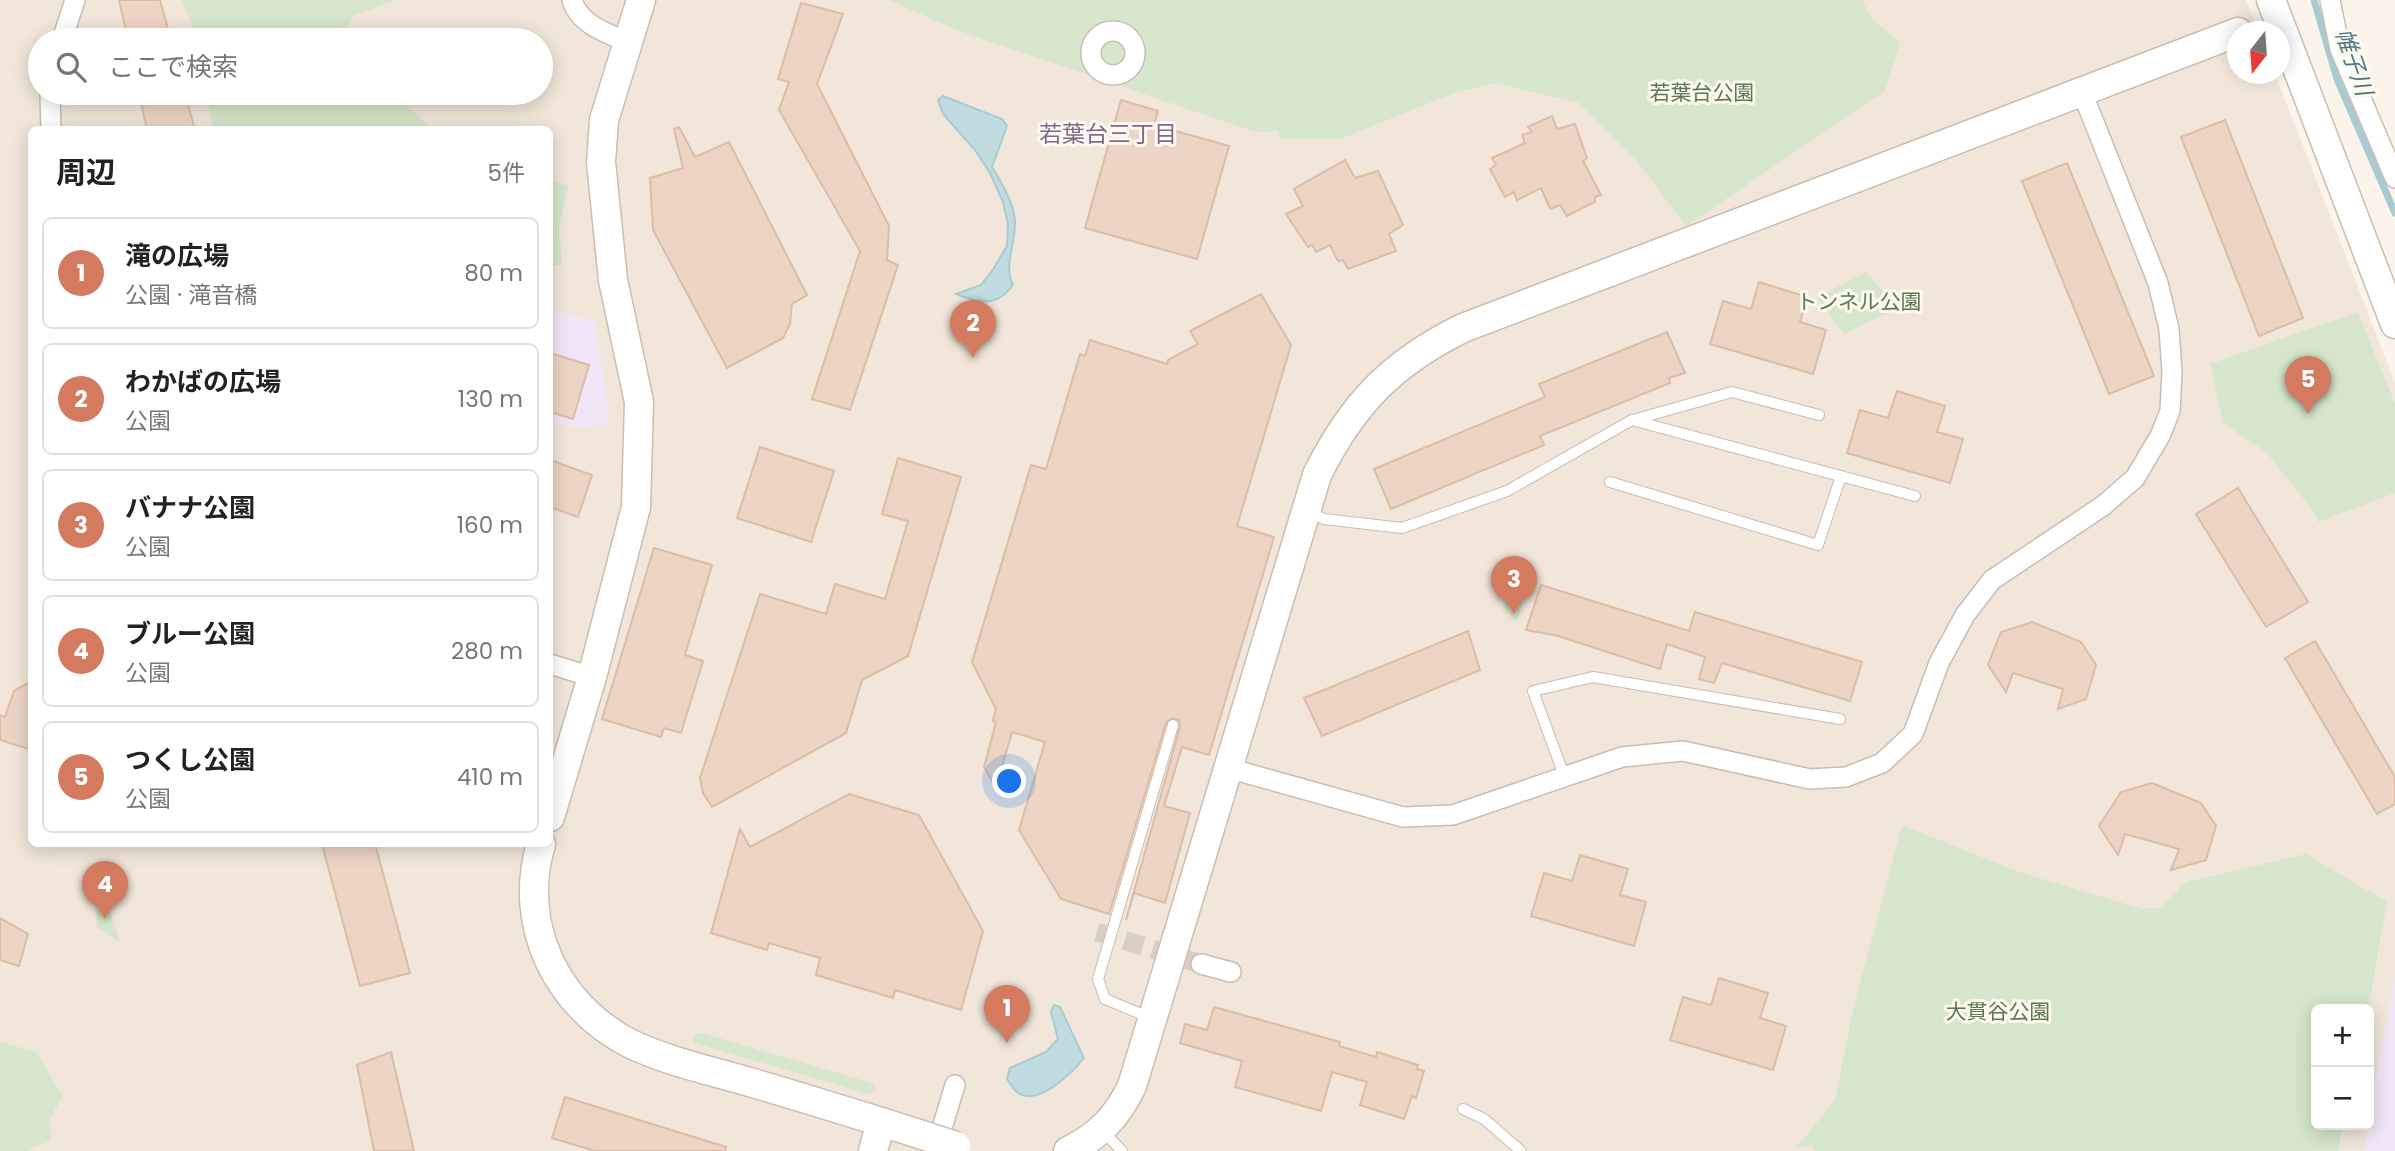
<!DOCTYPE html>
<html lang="ja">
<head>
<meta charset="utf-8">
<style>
	:root { --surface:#fff; --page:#f2f2f2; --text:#222; --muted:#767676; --line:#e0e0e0; --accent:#d47a5f }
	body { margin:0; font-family:Poppins,"Noto Sans JP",sans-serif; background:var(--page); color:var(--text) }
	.controls { position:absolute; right:21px; bottom:21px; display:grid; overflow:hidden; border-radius:10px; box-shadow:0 4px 18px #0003 }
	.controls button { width:63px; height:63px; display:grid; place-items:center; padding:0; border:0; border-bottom:2px solid var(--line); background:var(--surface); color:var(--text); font:35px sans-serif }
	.compass { position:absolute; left:2227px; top:21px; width:63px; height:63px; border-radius:50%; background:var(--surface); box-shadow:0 4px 18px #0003; rotate:197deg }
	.you { position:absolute; left:1010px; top:782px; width:24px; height:24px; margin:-18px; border:5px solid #fff; border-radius:50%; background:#1a73e8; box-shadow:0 0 0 10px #1a73e833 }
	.badge { display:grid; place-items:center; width:46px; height:46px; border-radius:50%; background:var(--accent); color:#fff; font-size:23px; font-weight:700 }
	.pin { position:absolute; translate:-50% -58px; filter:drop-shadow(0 2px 4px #0008) }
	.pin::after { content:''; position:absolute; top:37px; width:24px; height:21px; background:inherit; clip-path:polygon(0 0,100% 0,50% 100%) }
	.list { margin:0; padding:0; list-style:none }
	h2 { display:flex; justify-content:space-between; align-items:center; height:91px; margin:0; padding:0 28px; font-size:30px }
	h2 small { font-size:23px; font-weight:400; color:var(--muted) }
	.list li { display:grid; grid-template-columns:46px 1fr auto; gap:21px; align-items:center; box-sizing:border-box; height:112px; margin:0 14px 14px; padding:0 14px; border:2px solid var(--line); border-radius:10px }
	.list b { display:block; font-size:26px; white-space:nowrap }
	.list p { margin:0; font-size:23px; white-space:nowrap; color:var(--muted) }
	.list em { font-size:23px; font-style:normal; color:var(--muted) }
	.icon { flex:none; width:38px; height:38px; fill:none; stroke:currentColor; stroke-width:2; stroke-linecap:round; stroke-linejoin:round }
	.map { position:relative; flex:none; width:2395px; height:1151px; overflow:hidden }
	.search { position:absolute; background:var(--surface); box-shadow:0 4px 18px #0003; left:28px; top:28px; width:525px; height:77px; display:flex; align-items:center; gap:18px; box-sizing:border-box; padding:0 24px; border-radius:38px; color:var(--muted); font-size:26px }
	.panel { position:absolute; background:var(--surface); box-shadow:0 4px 18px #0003; left:28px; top:126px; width:525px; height:721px; border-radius:10px }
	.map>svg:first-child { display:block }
	.residential { fill:#f1e6d9; fill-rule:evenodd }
	.education { fill:#f1e6f7 }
	.green { fill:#d5e6ca }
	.water { fill:#c0dce1; stroke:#a8cbd2; stroke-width:2 }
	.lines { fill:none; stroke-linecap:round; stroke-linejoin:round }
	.stream { stroke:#a8cbd2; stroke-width:7 }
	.building { fill:#ecd5c5; stroke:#dcbca7; stroke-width:2 }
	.street-tunnel { stroke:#d8cec4; stroke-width:19; stroke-dasharray:19 10; stroke-linecap:butt }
	.lane-casing { stroke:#cbbcb1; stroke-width:12 }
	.street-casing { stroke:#cbbcb1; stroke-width:22 }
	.secondary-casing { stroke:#cdbdaf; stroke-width:31 }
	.lane { stroke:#fff; stroke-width:10 }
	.street { stroke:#fff; stroke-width:19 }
	.secondary { stroke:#fff; stroke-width:28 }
	.secondary-bridge-casing { stroke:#cdbdaf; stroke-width:31; stroke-linecap:butt }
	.secondary-bridge { stroke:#fff; stroke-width:28 }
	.labels { text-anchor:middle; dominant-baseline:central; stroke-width:6; stroke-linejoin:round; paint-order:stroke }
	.park-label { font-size:21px; fill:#5a7b4d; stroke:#fdf8f0 }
	.water-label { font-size:23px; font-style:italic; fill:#4c7982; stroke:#fdf8f0 }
	.neighbourhood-label { font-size:23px; fill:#81688d; stroke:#fdf8f0 }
</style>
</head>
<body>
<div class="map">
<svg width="2395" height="1151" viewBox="0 0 2395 1151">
	<rect width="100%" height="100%" fill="#faf4ea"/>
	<path class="residential" d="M0 0H2246L2258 31 2238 32V74H2275L2395 383V1151H0ZM40 40H541V93H40ZM32 130H550V844H32ZM2316 1009H2369V1125H2316Z"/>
	<g class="education">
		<path d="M550 308 595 322 610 425 573 427 550 423Z"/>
		<path d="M2395 977V1151H2367L2365 1135Z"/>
	</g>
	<g class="green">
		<path d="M182 0H396L354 15 341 40H198Z"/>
		<path d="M889 0H1862L1871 18 1900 43 1885 91 1686 226 1637 161 1579 103 1495 83 1457 92 1340 139H1279V131L1255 132 954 29Z"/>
		<path d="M207 93H394L432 129H213Z"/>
		<path d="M550 180 568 186 559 228 562 265 550 266Z"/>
		<path d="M1866 272 1898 308 1844 334 1817 298Z"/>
		<path d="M2358 312 2395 404V493L2318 522 2315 513 2266 452 2223 423 2210 364Z"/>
		<path d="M1526 589 1517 623 1502 604Z"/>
		<path d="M1902 825 2019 872 2143 909 2162 907 2186 882 2306 854 2387 902 2368 1009H2316V1125H2343L2338 1151H1815L1812 1145 1795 1149 1835 1100 1853 1010Z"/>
		<path d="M108 906 120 942 97 928 96 910Z"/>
		<path d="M702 1033 872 1083 876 1091 869 1094 698 1044 694 1042V1035Z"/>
		<path d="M0 1042 36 1052 63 1096 50 1118 51 1141 33 1147 30 1151H0Z"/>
	</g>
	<g class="water">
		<path d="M943 96 1002 119 1007 126 992 167C1002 184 1013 201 1015 221 1016 242 1003 267 1013 285 996 308 979 303 956 294L981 285 994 268 1007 246 1008 224 1003 202 990 173 975 150 943 114 938 100Z"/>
		<path d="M1054 1005 1060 1007 1084 1058C1072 1073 1037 1108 1017 1092 1013 1089 1010 1083 1007 1079L1010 1068 1046 1052 1058 1039 1051 1012Z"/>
	</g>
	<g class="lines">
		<path class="stream" d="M2314 0 2337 79 2395 213"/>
	</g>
	<g class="building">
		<path d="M119 0H160L171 40H128Z"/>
		<path d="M801 3 843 14 817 84 889 226 887 260 898 265 850 410 812 399 860 251 779 110 789 82 778 79Z"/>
		<path d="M139 93H185L195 130H147Z"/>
		<path d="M1121 100 1158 111 1154 125 1229 146 1197 259 1085 228Z"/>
		<path d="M1552 116 1557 129 1575 124 1587 158 1583 161 1601 195 1595 197V202L1567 216 1560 205 1550 209 1541 188 1517 200 1514 192 1505 197 1490 169 1496 165 1492 158 1525 143 1522 135 1532 132 1528 127Z"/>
		<path d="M2225 120 2303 318 2259 336 2181 137Z"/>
		<path d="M679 127 695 157 729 142 807 295 792 304 790 324 783 338 727 368 653 230 650 178 683 168 674 129Z"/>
		<path d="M1345 160 1355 178 1378 171 1403 225 1389 234 1396 251 1348 269 1343 260 1338 261 1330 245 1316 252 1312 245 1308 247 1286 214 1303 206 1294 189Z"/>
		<path d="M2067 163 2154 376 2109 394 2022 181Z"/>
		<path d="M1759 282 1807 297 1800 322 1826 330 1813 374 1710 344 1723 301 1751 309Z"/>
		<path d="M1261 294 1291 345 1237 526 1274 537 1209 755 1182 747 1164 806 1190 813 1165 903 1134 893 1126 920 1180 727 1179 720 1172 718 1166 723 1109 914 1061 899 1019 830 1045 742 1012 732 996 787 984 767 996 722 993 721 996 709 972 662 1031 465 1046 469 1080 354 1085 356 1090 340 1167 364 1168 360 1198 344 1190 331Z"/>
		<path d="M1667 332 1685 373 1669 378 1670 383 1540 436 1544 445 1391 509 1374 469 1545 397 1539 384Z"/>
		<path d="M550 353 589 365 573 419 550 412Z"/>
		<path d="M1897 391 1945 406 1937 432 1963 439 1950 483 1847 453 1860 410 1888 418Z"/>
		<path d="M760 447 834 471 811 542 737 518Z"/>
		<path d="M898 458 961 477 908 656 862 680 846 733 712 807 703 793 700 778 760 594 826 614 835 584 885 599 908 521 882 514Z"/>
		<path d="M550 460 592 475 578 517 550 507Z"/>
		<path d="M2238 488 2308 602 2266 627 2196 514Z"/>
		<path d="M654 548 712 565 685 655 703 661 681 733 664 728 661 737 602 719Z"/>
		<path d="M1541 585 1689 631 1695 612 1862 662 1850 701 1722 663 1714 683 1699 679 1705 657 1667 644 1660 669 1558 636 1526 630Z"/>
		<path d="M2032 622 2081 642 2096 665 2086 699 2058 709 2063 689 2013 673 2006 692 1988 665 2001 632Z"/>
		<path d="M1468 631 1480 670 1322 736 1304 698Z"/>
		<path d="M2315 641 2395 777V804L2377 814 2285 658Z"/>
		<path d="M32 681V750L0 740V715L5 717 14 691Z"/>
		<path d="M2152 783 2201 803 2216 826 2206 860 2171 870 2179 849 2125 834 2118 855 2099 826 2121 792Z"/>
		<path d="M849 794 919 815 983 931 961 1010 895 990 893 998 816 975 820 958 769 943 767 950 711 933 740 829 750 847Z"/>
		<path d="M322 844H375L410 973 360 986Z"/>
		<path d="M1580 855 1628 869 1620 895 1646 902 1634 946 1531 916 1544 873 1572 881Z"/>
		<path d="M0 918 28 934 19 966 0 960Z"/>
		<path d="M1719 978 1768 993 1760 1018 1786 1026 1773 1070 1670 1040 1683 997 1711 1005Z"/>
		<path d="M1214 1007 1340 1042 1339 1046 1376 1057 1377 1052 1418 1065 1417 1069 1424 1071 1416 1098 1412 1096 1404 1119 1360 1105 1367 1082 1332 1072 1321 1111 1235 1087 1242 1061 1180 1043 1185 1024 1207 1030Z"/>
		<path d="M391 1052 414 1151H374L357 1065Z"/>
		<path d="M565 1097 726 1147 725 1151H595L552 1138Z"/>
	</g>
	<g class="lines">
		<path class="street-tunnel" d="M1097 932 1201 964"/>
		<defs>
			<g id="lane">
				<path d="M1633 420 1732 392 1819 415"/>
				<path d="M1610 482 1818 545 1841 476"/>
				<path d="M1309 512 1324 519 1402 528 1507 491 1632 420 1915 496"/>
				<path d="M1565 778 1533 691 1593 677 1840 719"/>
				<path d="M1151 1018 1105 999 1098 979 1173 725"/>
				<path d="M1463 1109 1484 1119 1521 1151"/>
				<path d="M1103 1131 1122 1151"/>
			</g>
			<g id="street">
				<path d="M572 0C579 24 606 33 628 42"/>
				<path d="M2330 0 2340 49 2395 178"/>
				<circle cx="1113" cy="53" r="22"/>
				<path d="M62 40 75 0"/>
				<path d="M50 93 51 130"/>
				<path d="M550 664 592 677"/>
				<path d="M1228 768 1403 817 1453 815 1622 757 1683 751 1810 779 1846 777 1882 763 1913 734 1939 663 1965 615 1992 580 2104 505 2135 478 2160 436 2170 411 2172 371 2169 329 2158 283 2082 92"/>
				<path d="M1201 964 1231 972"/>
				<path d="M935 1151 955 1085"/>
			</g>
			<g id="secondary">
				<path d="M2271 0 2395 324"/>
				<path d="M550 817 592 677 636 507 639 402 613 280 601 162 604 120 641 0"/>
				<path d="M541 844C517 924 556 1006 631 1044 669 1062 713 1071 753 1083 807 1099 862 1116 916 1133"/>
				<path d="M873 1151 881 1122"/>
				<path d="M1068 1151C1099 1136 1117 1117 1132 1086L1317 475C1352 404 1392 363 1463 328L2238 32"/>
			</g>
		</defs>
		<use href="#lane" class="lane-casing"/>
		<use href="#street" class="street-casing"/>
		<use href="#secondary" class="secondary-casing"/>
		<use href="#lane" class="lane"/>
		<use href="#street" class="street"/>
		<use href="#secondary" class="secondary"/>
		<defs>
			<path id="secondary-bridge" d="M916 1133 956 1146"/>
		</defs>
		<use href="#secondary-bridge" class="secondary-bridge-casing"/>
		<use href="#secondary-bridge" class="secondary-bridge"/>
	</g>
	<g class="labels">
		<g class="park-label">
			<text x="1702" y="92">若葉台公園</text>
			<text x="1859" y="301">トンネル公園</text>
			<text x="1998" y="1011">大貫谷公園</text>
		</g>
		<g class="water-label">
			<text transform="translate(2354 62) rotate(71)">帷子川</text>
		</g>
		<g class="neighbourhood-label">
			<text x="1108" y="134">若葉台三丁目</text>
		</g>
	</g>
</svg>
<div class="controls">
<button>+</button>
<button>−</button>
</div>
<svg class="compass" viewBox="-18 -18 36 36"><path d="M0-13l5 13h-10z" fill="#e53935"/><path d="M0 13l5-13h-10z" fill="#767676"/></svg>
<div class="you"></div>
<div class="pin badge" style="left:1007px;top:1043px">1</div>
<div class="pin badge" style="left:973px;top:358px">2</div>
<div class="pin badge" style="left:1514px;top:614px">3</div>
<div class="pin badge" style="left:105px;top:919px">4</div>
<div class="pin badge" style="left:2308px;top:414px">5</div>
<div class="search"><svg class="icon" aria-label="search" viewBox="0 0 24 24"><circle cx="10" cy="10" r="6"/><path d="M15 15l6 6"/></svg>ここで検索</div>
<section class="panel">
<h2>周辺<small>5件</small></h2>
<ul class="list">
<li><span class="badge">1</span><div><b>滝の広場</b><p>公園 · 滝音橋</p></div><em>80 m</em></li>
<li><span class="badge">2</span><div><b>わかばの広場</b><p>公園</p></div><em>130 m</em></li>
<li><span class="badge">3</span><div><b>バナナ公園</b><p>公園</p></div><em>160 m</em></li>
<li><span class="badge">4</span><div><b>ブルー公園</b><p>公園</p></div><em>280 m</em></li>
<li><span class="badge">5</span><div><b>つくし公園</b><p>公園</p></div><em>410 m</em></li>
</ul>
</section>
</div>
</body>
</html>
